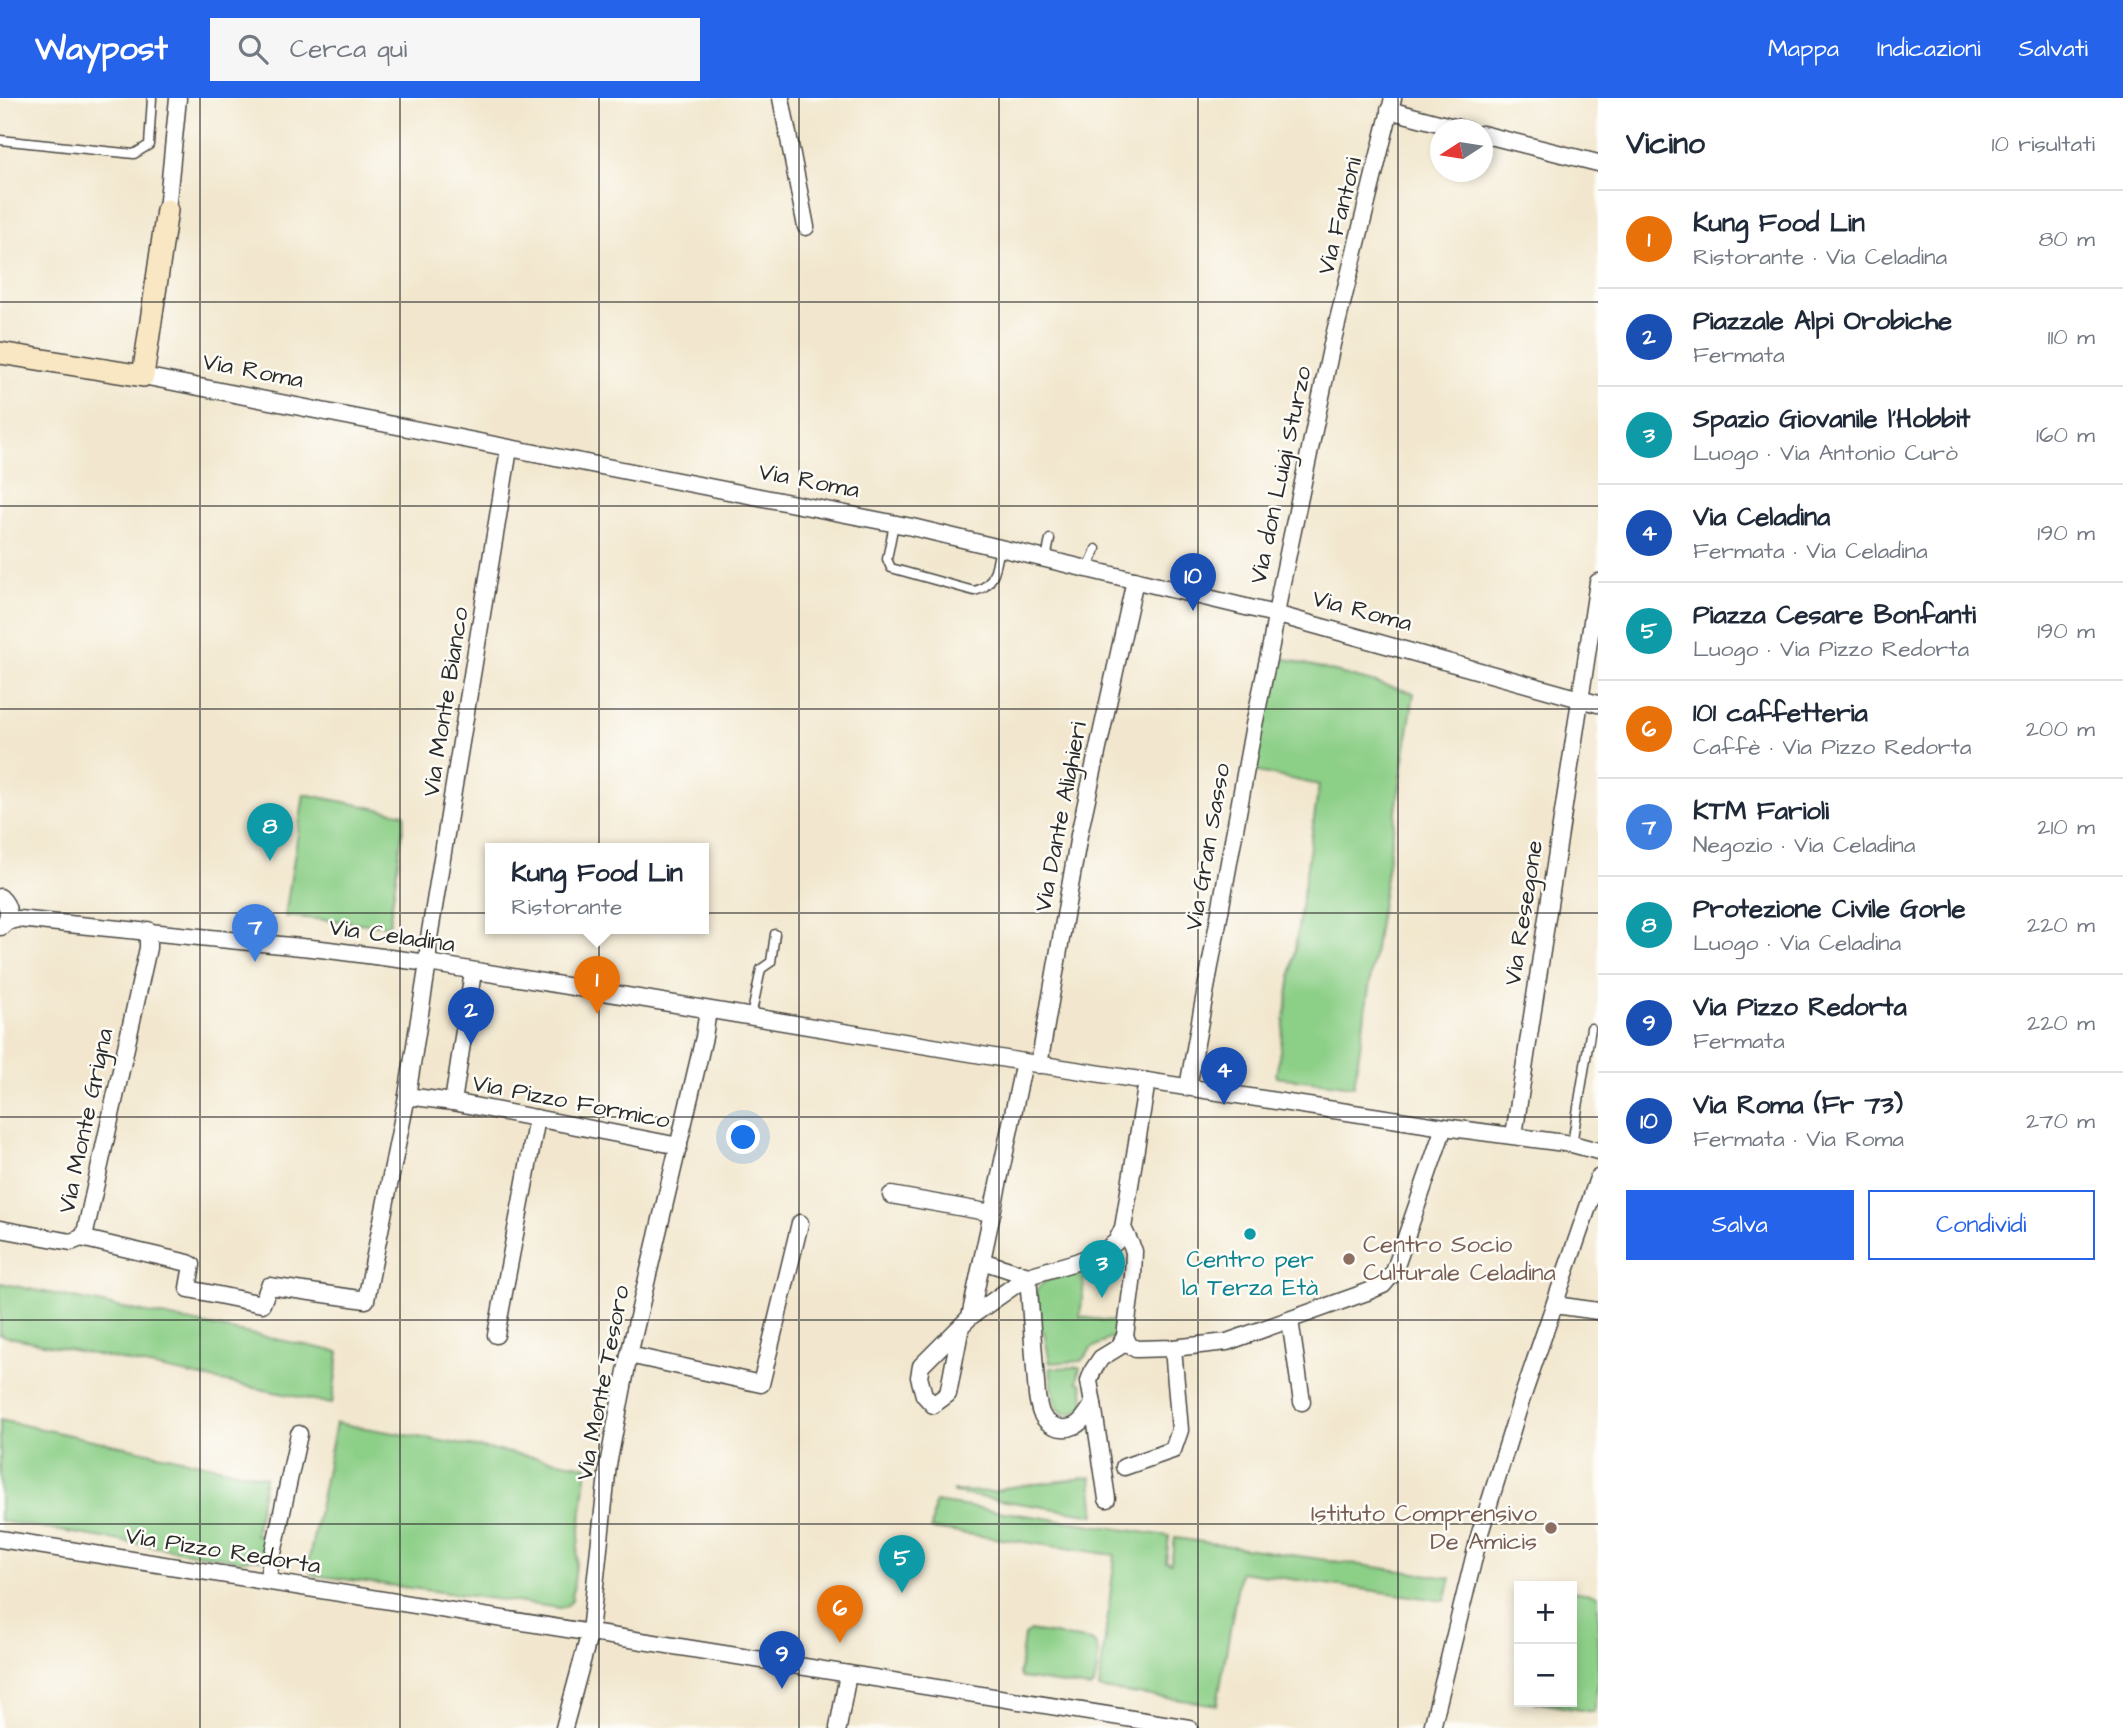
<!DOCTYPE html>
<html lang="it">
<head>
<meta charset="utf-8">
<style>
	:root { --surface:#fff; --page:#f6f6f7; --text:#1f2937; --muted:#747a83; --line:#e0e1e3; --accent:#2563eb }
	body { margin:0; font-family:"Architects Daughter",sans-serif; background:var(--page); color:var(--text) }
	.controls { position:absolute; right:21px; bottom:21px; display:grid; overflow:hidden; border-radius:0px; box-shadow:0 4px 10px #0003 }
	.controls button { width:63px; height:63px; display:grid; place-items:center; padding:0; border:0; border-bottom:2px solid var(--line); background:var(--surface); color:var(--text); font:35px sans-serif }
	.compass { position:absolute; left:1430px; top:21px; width:63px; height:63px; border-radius:50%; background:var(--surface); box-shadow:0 4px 10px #0003; rotate:258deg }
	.you { position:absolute; left:744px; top:1040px; width:24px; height:24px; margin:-18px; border:5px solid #fff; border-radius:50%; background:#1a73e8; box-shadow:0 0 0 10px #1a73e833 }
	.badge { display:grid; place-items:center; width:46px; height:46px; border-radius:50%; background:var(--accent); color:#fff; font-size:23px; font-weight:700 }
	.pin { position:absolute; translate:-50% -58px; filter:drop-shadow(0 2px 4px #0008) }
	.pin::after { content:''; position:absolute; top:37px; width:24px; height:21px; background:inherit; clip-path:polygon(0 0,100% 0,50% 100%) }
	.popup { position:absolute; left:485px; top:745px; width:224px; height:91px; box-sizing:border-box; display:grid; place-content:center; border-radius:0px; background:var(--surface); filter:drop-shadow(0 2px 5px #0005); font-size:23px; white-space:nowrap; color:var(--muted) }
	.popup b { font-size:26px; color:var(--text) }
	.popup::after { content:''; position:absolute; left:50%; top:100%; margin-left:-14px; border:14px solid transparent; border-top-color:var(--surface) }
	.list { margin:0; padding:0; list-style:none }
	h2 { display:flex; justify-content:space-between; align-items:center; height:91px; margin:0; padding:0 28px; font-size:30px }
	h2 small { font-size:23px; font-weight:400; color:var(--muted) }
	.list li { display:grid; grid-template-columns:46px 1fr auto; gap:21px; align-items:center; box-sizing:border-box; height:98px; padding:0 28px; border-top:2px solid var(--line) }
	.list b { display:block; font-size:26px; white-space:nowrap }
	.list p { margin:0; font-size:23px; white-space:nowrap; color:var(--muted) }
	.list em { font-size:23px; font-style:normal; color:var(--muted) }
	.actions { display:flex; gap:14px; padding:21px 28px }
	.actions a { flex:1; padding:16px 0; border:2px solid var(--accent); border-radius:0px; text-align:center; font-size:24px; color:var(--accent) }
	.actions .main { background:var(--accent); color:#fff }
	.icon { flex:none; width:38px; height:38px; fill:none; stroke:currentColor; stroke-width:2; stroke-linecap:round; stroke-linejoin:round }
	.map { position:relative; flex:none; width:1598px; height:1630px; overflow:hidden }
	header { display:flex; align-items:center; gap:42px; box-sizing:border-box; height:98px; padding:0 35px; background:var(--accent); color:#fff }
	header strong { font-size:33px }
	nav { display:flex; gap:38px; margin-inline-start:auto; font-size:24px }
	.search { width:490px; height:63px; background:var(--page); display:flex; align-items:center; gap:18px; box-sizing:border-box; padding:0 24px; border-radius:0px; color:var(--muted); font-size:26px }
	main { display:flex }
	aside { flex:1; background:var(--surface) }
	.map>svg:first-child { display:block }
	.green { fill:#8ccf87; stroke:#5c7d59; stroke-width:2 }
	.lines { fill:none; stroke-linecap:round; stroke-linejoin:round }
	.lane-casing { stroke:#494743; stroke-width:11 }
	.street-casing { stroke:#494743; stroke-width:19 }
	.secondary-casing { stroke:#494743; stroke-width:24 }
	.lane { stroke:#fff; stroke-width:8 }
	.street { stroke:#fff; stroke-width:16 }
	.secondary { stroke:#f9e7c3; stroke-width:21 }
	.grid { fill:none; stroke:#2b2b2b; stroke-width:2; stroke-opacity:0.55 }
	.culture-dot { fill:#0f9aa8; stroke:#fdfcf7; stroke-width:2.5 }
	.education-dot { fill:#8d6e63; stroke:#fdfcf7; stroke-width:2.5 }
	.labels { text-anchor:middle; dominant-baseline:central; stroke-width:5; stroke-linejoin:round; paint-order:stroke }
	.street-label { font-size:24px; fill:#2b2b2b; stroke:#fdfcf7 }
	.education-label { font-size:24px; fill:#785e54; stroke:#fdfcf7; text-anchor:start }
	.culture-label { font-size:24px; fill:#0d838f; stroke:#fdfcf7 }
</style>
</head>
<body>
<header>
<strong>Waypost</strong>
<div class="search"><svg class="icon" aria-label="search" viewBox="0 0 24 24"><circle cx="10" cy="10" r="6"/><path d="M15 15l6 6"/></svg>Cerca qui</div>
<nav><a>Mappa</a><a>Indicazioni</a><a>Salvati</a></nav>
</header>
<main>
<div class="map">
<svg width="1598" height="1630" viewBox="0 0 1598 1630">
	<rect width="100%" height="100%" fill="#fdfcf7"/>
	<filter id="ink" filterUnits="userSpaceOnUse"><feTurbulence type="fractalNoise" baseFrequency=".0143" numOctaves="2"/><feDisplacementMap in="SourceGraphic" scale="14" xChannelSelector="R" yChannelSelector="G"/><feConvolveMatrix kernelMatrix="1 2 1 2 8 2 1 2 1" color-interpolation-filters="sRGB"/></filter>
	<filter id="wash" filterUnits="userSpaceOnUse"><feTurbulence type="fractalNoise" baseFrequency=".00686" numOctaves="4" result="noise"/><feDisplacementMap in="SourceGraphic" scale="28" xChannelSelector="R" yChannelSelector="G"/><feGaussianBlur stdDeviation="1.57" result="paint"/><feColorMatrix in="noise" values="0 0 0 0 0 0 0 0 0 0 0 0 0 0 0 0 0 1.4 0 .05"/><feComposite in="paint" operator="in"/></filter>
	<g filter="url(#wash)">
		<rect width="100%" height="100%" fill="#f2e7ce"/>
		<g class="green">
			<path d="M1275 558 1414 595 1354 988 1276 979 1319 687 1253 673Z"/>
			<path d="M304 696 405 716 389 828 285 818Z"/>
			<path d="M1078 1173 1085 1177 1080 1219 1118 1224 1116 1237 1091 1251 1081 1263 1050 1265 1044 1234 1040 1229 1036 1194 1040 1187 1046 1183Z"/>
			<path d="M0 1185 339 1254 332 1306 0 1237Z"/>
			<path d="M1080 1269 1077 1284 1082 1286 1085 1308C1052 1332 1053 1293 1050 1270Z"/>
			<path d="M0 1322 265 1379 255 1436 268 1439 264 1461 253 1460 242 1463 0 1423Z"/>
			<path d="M336 1325 587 1368 572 1502 567 1508 560 1510 313 1477 309 1472 308 1466Z"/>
			<path d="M1091 1379 1095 1417 953 1395V1393L995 1394 1004 1390Z"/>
			<path d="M935 1404 1169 1438 1166 1464 1171 1465 1175 1440 1451 1480 1445 1503 1240 1474 1217 1607 1099 1591 1115 1457 931 1431Z"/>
			<path d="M1572 1493 1598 1497V1585L1593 1614 1533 1604H1572Z"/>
			<path d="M1030 1533 1091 1543C1104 1550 1096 1574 1094 1588L1090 1590 1022 1580 1019 1576 1024 1537Z"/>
		</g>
	</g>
	<g filter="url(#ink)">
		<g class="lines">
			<defs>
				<g id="lane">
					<path d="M0 42 134 56 149 47 152 0"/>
					<path d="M894 426 887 461 891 470 974 493C995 489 996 468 1000 450"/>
					<path d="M1046 461 1050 441"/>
					<path d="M1088 471 1096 451"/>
					<path d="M751 919 761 871 771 864 775 836"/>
					<path d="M1572 1046 1591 930"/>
				</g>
				<g id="street">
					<path d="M781 0 806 129"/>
					<path d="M1389 12 1465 32"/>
					<path d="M1482 36 1598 65"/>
					<path d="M167 112 178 0"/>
					<path d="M143 278 912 429 1275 516 1598 606"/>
					<path d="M509 351 428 846V865L407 998 453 1004 679 1048"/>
					<path d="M0 799C10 808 11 820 1 829"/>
					<path d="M6 824 18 821 321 851 428 865 1024 964 1444 1029 1572 1046 1598 1053"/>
					<path d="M1039 967 1079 737 1135 482"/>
					<path d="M1188 989 1254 627 1271 547 1280 494 1332 246 1393 0"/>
					<path d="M453 1004 473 874"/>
					<path d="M1514 1037 1598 484"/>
					<path d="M891 1097 992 1115"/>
					<path d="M0 1131 71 1144 81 1140 85 1135 148 850V832"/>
					<path d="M81 1140 188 1165 192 1167 188 1190 189 1191 262 1206 269 1188 366 1202 407 998"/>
					<path d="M982 1163 1028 1178"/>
					<path d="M1028 1178 1037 1298C1038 1303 1039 1310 1041 1315 1046 1327 1062 1334 1074 1328 1083 1324 1088 1314 1093 1306L1089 1283 1093 1272 1101 1260 1119 1249 1125 1238 1133 1178 1134 1153 1123 1130 1147 983"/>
					<path d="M1555 1207 1598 1213"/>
					<path d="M970 1219 1024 964"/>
					<path d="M1290 1222 1302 1304"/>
					<path d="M961 1228 948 1296 933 1307 924 1297 919 1279 921 1268 970 1219 1028 1178 1076 1164 1104 1153 1116 1144 1123 1130"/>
					<path d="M496 1237 537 1020"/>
					<path d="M1125 1238 1129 1247 1136 1251 1173 1250 1227 1244 1367 1194 1383 1187 1394 1174 1444 1029"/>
					<path d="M629 1257 761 1286 800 1125"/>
					<path d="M1093 1306 1107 1401"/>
					<path d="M1124 1369 1173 1352 1180 1332 1173 1250"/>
					<path d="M0 1441 1189 1630"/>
					<path d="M267 1483 299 1336"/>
					<path d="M564 1630 590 1534 608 1367 629 1257 704 939 708 912"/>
					<path d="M838 1630 848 1576"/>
					<path d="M1432 1630 1480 1435 1521 1303 1598 1080"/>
				</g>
				<path id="secondary" d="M0 255 143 278 167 112"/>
			</defs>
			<use href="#lane" class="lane-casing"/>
			<use href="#street" class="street-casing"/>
			<use href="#secondary" class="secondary-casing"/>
			<use href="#lane" class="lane"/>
			<use href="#street" class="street"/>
			<use href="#secondary" class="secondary"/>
		</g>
	</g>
	<path class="grid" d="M200 0V1630M400 0V1630M599 0V1630M799 0V1630M999 0V1630M1198 0V1630M1398 0V1630M0 204H1598M0 408H1598M0 611H1598M0 815H1598M0 1019H1598M0 1222H1598M0 1426H1598"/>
	<circle class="culture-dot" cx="1250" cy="1136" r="7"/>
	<g class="education-dot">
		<circle cx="1349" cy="1161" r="7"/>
		<circle cx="1551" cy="1430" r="7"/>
	</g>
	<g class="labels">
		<g class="street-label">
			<text transform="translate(1340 118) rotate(-76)">Via Fantoni</text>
			<text transform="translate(253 273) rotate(11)">Via Roma</text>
			<text transform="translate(1281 377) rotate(-78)">Via don Luigi Sturzo</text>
			<text transform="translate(809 383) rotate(11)">Via Roma</text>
			<text transform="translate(1362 513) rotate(15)">Via Roma</text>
			<text transform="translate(446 604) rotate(-81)">Via Monte Bianco</text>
			<text transform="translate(1061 719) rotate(-79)">Via Dante Alighieri</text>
			<text transform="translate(1208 749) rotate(-80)">Via Gran Sasso</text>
			<text transform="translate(1524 815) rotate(-81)">Via Resegone</text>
			<text transform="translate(392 838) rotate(8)">Via Celadina</text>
			<text transform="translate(571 1004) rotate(11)">Via Pizzo Formico</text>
			<text transform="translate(86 1023) rotate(-78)">Via Monte Grigna</text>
			<text transform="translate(603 1285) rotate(-79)">Via Monte Tesoro</text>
			<text transform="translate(223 1453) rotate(9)">Via Pizzo Redorta</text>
		</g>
		<g class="education-label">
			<text x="1363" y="1147">Centro Socio<tspan x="1363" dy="28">Culturale Celadina</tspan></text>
			<text x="1537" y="1416" text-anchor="end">Istituto Comprensivo<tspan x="1537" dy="28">De Amicis</tspan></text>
		</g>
		<g class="culture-label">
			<text x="1250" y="1162">Centro per<tspan x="1250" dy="28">la Terza Età</tspan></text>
		</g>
	</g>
</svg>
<div class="controls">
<button>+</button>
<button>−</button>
</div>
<svg class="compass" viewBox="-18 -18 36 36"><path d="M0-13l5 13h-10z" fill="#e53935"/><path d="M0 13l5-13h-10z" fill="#747a83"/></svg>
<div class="you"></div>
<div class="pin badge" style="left:597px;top:916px;background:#e8710a">1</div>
<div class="popup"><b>Kung Food Lin</b>Ristorante</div>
<div class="pin badge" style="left:471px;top:947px;background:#1a4fb4">2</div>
<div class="pin badge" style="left:1102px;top:1200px;background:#0f9aa8">3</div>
<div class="pin badge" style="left:1224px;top:1007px;background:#1a4fb4">4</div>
<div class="pin badge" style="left:902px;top:1495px;background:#0f9aa8">5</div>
<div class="pin badge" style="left:840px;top:1545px;background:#e8710a">6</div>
<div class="pin badge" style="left:255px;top:864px;background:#3f7fe0">7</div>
<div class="pin badge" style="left:270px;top:763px;background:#0f9aa8">8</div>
<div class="pin badge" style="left:782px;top:1591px;background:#1a4fb4">9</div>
<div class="pin badge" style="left:1193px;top:513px;background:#1a4fb4">10</div>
</div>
<aside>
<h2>Vicino<small>10 risultati</small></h2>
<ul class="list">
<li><span class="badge" style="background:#e8710a">1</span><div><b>Kung Food Lin</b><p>Ristorante · Via Celadina</p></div><em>80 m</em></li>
<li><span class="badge" style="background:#1a4fb4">2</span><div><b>Piazzale Alpi Orobiche</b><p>Fermata</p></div><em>110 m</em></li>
<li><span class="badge" style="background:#0f9aa8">3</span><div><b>Spazio Giovanile l'Hobbit</b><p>Luogo · Via Antonio Curò</p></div><em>160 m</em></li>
<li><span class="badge" style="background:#1a4fb4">4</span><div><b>Via Celadina</b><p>Fermata · Via Celadina</p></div><em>190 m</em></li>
<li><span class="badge" style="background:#0f9aa8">5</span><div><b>Piazza Cesare Bonfanti</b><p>Luogo · Via Pizzo Redorta</p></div><em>190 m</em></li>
<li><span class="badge" style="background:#e8710a">6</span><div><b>101 caffetteria</b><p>Caffè · Via Pizzo Redorta</p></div><em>200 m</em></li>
<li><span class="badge" style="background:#3f7fe0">7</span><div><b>KTM Farioli</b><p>Negozio · Via Celadina</p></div><em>210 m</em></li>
<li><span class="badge" style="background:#0f9aa8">8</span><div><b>Protezione Civile Gorle</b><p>Luogo · Via Celadina</p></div><em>220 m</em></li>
<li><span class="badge" style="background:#1a4fb4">9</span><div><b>Via Pizzo Redorta</b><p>Fermata</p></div><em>220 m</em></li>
<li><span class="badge" style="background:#1a4fb4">10</span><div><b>Via Roma (Fr 73)</b><p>Fermata · Via Roma</p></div><em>270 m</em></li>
</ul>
<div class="actions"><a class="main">Salva</a><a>Condividi</a></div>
</aside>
</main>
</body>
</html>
